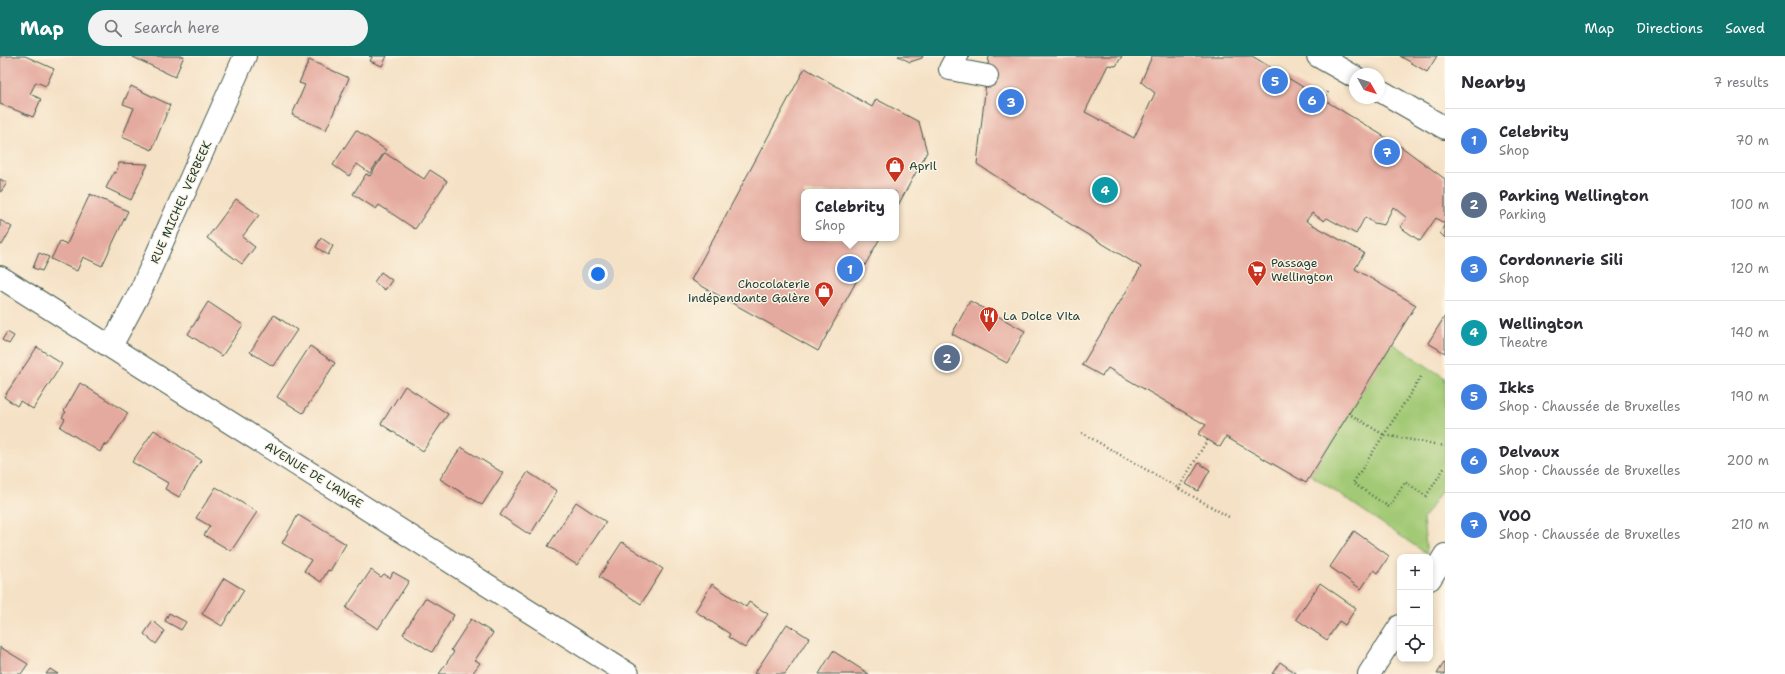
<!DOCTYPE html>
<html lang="en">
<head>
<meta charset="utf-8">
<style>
	:root { --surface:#fff; --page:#f2f2f3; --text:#2b2b33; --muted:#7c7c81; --line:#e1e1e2; --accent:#0f766e }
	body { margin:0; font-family:"Shantell Sans",sans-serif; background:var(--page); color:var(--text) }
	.controls { position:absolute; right:12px; bottom:12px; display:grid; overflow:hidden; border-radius:8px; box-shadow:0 2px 6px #0003 }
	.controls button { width:36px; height:36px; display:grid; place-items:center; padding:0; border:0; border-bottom:1px solid var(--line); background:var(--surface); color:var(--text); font:20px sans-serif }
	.compass { position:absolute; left:1349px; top:12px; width:36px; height:36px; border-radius:50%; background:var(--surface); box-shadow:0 2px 6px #0003; rotate:129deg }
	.you { position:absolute; left:598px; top:218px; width:14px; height:14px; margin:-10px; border:3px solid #fff; border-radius:50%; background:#1a73e8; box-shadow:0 0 0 6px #1a73e833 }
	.badge { display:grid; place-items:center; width:26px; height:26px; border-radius:50%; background:var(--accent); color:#fff; font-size:13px; font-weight:700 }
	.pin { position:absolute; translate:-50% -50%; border:2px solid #fff; box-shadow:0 1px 4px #0006 }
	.popup { position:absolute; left:801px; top:133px; width:98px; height:52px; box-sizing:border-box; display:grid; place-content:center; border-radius:8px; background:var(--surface); filter:drop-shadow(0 1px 3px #0005); font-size:13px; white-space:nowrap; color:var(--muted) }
	.popup b { font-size:15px; color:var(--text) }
	.popup::after { content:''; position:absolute; left:50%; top:100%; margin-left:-8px; border:8px solid transparent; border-top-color:var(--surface) }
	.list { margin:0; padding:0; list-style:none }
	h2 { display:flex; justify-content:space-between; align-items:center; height:52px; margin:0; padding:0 16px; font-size:17px }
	h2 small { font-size:13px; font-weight:400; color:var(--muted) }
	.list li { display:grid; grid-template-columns:26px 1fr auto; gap:12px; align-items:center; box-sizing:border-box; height:64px; padding:0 16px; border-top:1px solid var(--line) }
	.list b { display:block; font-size:15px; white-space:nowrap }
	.list p { margin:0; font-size:13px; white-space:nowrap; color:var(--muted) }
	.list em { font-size:13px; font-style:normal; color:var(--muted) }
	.icon { flex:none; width:22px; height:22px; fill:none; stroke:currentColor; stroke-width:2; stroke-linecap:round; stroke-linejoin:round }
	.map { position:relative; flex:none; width:1445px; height:618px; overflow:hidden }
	header { display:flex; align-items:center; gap:24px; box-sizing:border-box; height:56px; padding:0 20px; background:var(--accent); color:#fff }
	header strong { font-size:19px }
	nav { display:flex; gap:22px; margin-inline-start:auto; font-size:14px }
	.search { width:280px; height:36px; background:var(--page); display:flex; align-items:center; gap:10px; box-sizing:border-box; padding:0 14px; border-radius:22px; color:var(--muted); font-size:15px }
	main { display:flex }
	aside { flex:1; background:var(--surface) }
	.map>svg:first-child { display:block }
	.green { fill:#a2c974; stroke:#608354 }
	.building { fill:#e5aa9f }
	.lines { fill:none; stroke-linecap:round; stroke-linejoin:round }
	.minor-casing { stroke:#3f564a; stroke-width:24 }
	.major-casing { stroke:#3f564a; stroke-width:24 }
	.path { stroke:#3f564a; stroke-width:2.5; stroke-dasharray:1 3; stroke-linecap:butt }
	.minor { stroke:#fff; stroke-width:22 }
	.major { stroke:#fff; stroke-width:22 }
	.labels { text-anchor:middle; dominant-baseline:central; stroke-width:3; stroke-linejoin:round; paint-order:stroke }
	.poi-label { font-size:12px; fill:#1f3d34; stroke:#fcf5e5; text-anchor:start }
	.street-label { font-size:12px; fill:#1f3d34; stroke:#fcf5e5 }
</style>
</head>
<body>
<header>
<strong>Map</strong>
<div class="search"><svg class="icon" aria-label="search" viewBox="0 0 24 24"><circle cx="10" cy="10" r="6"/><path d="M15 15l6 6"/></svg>Search here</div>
<nav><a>Map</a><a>Directions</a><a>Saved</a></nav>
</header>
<main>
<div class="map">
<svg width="1445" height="618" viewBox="0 0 1445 618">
	<rect width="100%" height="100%" fill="#fcf5e5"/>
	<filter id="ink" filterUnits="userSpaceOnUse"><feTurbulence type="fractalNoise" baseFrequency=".025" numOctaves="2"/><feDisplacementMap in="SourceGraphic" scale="8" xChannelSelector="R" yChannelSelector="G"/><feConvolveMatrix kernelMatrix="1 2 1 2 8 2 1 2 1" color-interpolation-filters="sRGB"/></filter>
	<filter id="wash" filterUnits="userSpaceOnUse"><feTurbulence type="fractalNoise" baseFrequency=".012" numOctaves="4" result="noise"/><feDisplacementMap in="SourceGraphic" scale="16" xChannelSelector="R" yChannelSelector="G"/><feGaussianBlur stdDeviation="0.9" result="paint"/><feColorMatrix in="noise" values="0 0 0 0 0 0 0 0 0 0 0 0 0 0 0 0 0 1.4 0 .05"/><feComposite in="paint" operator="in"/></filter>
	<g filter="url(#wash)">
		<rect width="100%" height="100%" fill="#f5e1c5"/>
		<path class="green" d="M1392 287 1445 322V429L1423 463 1427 498 1311 419Z"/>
		<g id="blocks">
			<g class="building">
				<path d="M0 0H25L54 13 46 30 36 26 30 38 41 43 33 61 0 48Z"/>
				<path d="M133 0H184L175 21 133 1Z"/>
				<path d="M369 0H387L382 10 370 5 372 1Z"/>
				<path d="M898 0H923L922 2 910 6Z"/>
				<path d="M989 0H1122L1116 10 1108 9 1085 56 1134 82 1155 37 1141 26 1152 0H1252L1403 92 1445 123V168L1436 162 1420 185 1400 171 1407 162 1393 151 1384 169 1374 167 1365 161 1356 178 1327 162 1324 165 1312 157 1306 165 1364 197 1355 213 1416 249 1306 427 1226 381 1220 391 1198 378 1206 369 1108 312 1102 320 1082 309 1141 211 1075 171 977 108Z"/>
				<path d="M1400 0H1437L1427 16Z"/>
				<path d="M309 4 349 22 326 74 292 59 305 29 299 27Z"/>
				<path d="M805 12 872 51 876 43 919 66 927 96 896 153V136H804V182H880L818 295 691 224Z"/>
				<path d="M131 30 170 49 152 94 122 81 134 52 123 48Z"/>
				<path d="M356 74 386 94 370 117 357 108 349 120 333 109Z"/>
				<path d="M385 97 424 123 430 114 447 125 415 173 379 149 376 153 353 138 366 118 370 120Z"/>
				<path d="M119 107 148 108 131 144 106 132 114 116 116 117Z"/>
				<path d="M0 123 7 127 0 137Z"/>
				<path d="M90 138 128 155 102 210 83 201 77 215 51 203 60 185 67 188Z"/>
				<path d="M236 143 259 159 242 181 255 191 242 208 207 182Z"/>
				<path d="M0 164 12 171 2 189 0 188Z"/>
				<path d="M1445 168V182L1440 177Z"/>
				<path d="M321 182 333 190 328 199 316 191Z"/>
				<path d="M39 197 49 201 42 215 33 212Z"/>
				<path d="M381 216 392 224 385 234 374 226Z"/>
				<path d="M970 245 1025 275 1007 307 952 278Z"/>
				<path d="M208 246 243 269 222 300 188 278Z"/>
				<path d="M274 259 297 274 273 310 250 296Z"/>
				<path d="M1445 260V297L1428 287Z"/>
				<path d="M7 276 14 280 9 288 2 284Z"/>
				<path d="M310 290 335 307 303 357 277 341Z"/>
				<path d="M37 291 62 308 33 353 20 345 17 350 4 341Z"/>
				<path d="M80 327 128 357 107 390 104 388 100 396 60 371 65 363 62 361 66 356 64 355Z"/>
				<path d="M405 330 448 358 423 395 381 368Z"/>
				<path d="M154 374 201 404 179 441 165 433 168 427 132 406Z"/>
				<path d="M461 391 503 417 482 449 440 423Z"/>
				<path d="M1199 407 1210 414 1198 435 1186 428Z"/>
				<path d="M528 416 557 435 530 479 500 459Z"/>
				<path d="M216 431 257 456 231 495 204 479 210 470 196 462Z"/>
				<path d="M576 446 606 466 577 509 548 490Z"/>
				<path d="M298 459 346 488 330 515 328 514 321 526 304 515 311 504 282 487Z"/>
				<path d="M1354 475 1389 500 1378 517 1374 514 1361 533 1330 511Z"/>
				<path d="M622 486 663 513 641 548 599 521Z"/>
				<path d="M371 514 381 521 384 518 390 522 393 516 409 525 378 573 346 552Z"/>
				<path d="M224 522 244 534 222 570 202 558Z"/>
				<path d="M1320 527 1356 552 1345 569 1339 565 1327 584 1296 563Z"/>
				<path d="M712 528 746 551 749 546 768 558 745 592 728 581 730 578 695 555Z"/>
				<path d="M425 542 454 559 432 596 403 578Z"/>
				<path d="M169 557 186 566 181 574 165 565Z"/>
				<path d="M471 563 493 577 475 604 480 607 472 618H439L454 596 451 594Z"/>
				<path d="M153 565 165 575 156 588 144 578Z"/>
				<path d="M787 568 809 582 785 618H754Z"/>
				<path d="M0 591 28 608 21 618H0Z"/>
				<path d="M833 595 869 618H819Z"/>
				<path d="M1445 605V618H1437Z"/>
				<path d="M1280 606 1297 618H1272Z"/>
				<path d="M50 613 58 618H46Z"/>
			</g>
		</g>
	</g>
	<g filter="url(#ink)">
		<use href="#blocks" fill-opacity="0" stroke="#3f564a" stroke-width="1"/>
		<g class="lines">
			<defs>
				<g id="minor">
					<path d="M957 0 950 13 987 20"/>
					<path d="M0 221 628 618"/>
					<path d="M111 290 141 234 245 0"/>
					<path d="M1430 523 1445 499"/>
					<path d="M1369 618 1400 570"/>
				</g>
				<g id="major">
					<path d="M1318 0 1355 21"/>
					<path d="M1379 34 1445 72"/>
				</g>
			</defs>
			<use href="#minor" class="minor-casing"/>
			<use href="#major" class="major-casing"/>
			<g class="path">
				<path d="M1324 44 1329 34"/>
				<path d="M1421 321 1353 427 1389 451 1405 426 1426 440 1445 411"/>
				<path d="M1348 357 1384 379 1445 390"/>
				<path d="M1082 377 1229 461"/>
				<path d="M1178 433 1208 383"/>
			</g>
			<use href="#minor" class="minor"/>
			<use href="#major" class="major"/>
		</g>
	</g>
	<defs>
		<symbol id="shop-pin" viewBox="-11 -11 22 30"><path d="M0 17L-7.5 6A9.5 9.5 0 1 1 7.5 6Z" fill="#c8321e" stroke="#fcf5e5"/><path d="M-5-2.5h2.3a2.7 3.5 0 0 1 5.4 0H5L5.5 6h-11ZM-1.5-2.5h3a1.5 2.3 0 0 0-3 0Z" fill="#fff"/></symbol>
		<symbol id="supermarket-pin" viewBox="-11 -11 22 30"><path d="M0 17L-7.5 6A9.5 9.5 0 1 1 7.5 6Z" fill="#c8321e" stroke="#fcf5e5"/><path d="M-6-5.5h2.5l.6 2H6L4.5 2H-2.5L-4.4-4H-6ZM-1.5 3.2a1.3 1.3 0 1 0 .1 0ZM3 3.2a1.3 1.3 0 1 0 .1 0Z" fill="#fff"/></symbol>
		<symbol id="restaurant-pin" viewBox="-11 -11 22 30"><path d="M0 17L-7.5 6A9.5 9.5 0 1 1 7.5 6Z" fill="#c8321e" stroke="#fcf5e5"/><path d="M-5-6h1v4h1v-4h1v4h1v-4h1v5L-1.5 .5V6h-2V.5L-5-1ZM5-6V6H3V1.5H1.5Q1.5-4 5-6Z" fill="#fff"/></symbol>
	</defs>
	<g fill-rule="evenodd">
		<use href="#shop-pin" x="884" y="99" width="22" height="30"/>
		<use href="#supermarket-pin" x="1246" y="203" width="22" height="30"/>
		<use href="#shop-pin" x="813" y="224" width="22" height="30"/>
		<use href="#restaurant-pin" x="978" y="249" width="22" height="30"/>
	</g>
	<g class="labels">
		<g class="poi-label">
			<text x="909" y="110">April</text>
			<text x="1271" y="207">Passage<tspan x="1271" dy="14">Wellington</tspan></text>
			<text x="810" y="228" text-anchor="end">Chocolaterie<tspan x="810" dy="14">indépendante Galère</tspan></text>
			<text x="1003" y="260">La Dolce Vita</text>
		</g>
		<g class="street-label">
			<text transform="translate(181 146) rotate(-66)">RUE MICHEL VERBEEK</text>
			<text transform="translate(314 419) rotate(32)">AVENUE DE L'ANGE</text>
		</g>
	</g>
</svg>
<div class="controls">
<button>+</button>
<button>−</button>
<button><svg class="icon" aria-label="locate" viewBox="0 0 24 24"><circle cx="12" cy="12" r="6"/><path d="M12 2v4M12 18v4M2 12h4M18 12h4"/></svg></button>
</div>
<svg class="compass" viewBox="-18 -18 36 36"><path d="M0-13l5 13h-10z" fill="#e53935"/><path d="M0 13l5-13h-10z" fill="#7c7c81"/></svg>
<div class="you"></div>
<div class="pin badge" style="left:850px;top:213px;background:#3f7fe0">1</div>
<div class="popup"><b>Celebrity</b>Shop</div>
<div class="pin badge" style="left:947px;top:302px;background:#5c6f8a">2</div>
<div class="pin badge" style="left:1011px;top:46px;background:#3f7fe0">3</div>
<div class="pin badge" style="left:1105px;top:134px;background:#0f9aa8">4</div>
<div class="pin badge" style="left:1275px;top:25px;background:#3f7fe0">5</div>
<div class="pin badge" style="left:1312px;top:44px;background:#3f7fe0">6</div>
<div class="pin badge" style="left:1387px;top:96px;background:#3f7fe0">7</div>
</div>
<aside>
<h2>Nearby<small>7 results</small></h2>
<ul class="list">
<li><span class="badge" style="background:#3f7fe0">1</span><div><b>Celebrity</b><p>Shop</p></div><em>70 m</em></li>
<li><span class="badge" style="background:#5c6f8a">2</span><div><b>Parking Wellington</b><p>Parking</p></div><em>100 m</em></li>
<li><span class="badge" style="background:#3f7fe0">3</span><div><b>Cordonnerie Sili</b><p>Shop</p></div><em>120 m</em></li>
<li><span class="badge" style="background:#0f9aa8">4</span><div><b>Wellington</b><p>Theatre</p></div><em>140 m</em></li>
<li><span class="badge" style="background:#3f7fe0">5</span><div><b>Ikks</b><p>Shop · Chaussée de Bruxelles</p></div><em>190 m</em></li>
<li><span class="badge" style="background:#3f7fe0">6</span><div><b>Delvaux</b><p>Shop · Chaussée de Bruxelles</p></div><em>200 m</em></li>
<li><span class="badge" style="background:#3f7fe0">7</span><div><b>VOO</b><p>Shop · Chaussée de Bruxelles</p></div><em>210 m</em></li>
</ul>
</aside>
</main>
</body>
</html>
